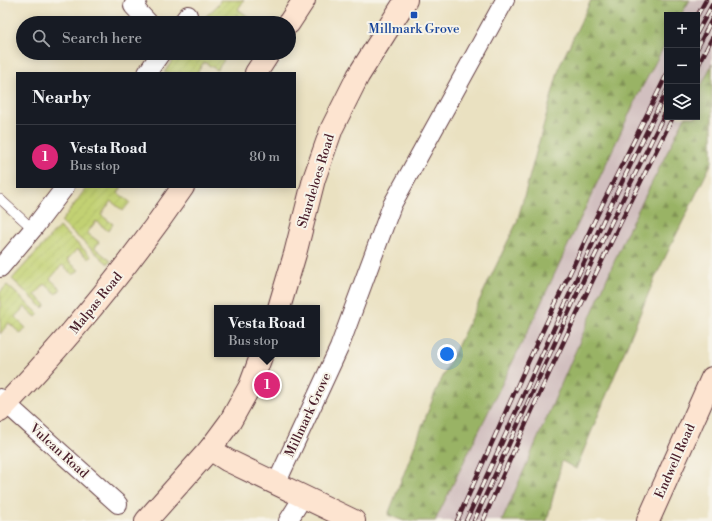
<!DOCTYPE html>
<html lang="en">
<head>
<meta charset="utf-8">
<style>
	:root { --surface:#171b24; --page:#242831; --text:#f1f3f6; --muted:#9ea1a6; --line:#363941; --accent:#db2777 }
	body { margin:0; font-family:"Libre Bodoni",serif; background:var(--page); color:var(--text) }
	.controls { position:absolute; right:12px; top:12px; display:grid; overflow:hidden; border-radius:0px; box-shadow:0 2px 10px #0003 }
	.controls button { width:36px; height:36px; display:grid; place-items:center; padding:0; border:0; border-bottom:1px solid var(--line); background:var(--surface); color:var(--text); font:20px sans-serif }
	.you { position:absolute; left:447px; top:354px; width:14px; height:14px; margin:-10px; border:3px solid #fff; border-radius:50%; background:#1a73e8; box-shadow:0 0 0 6px #1a73e833 }
	.badge { display:grid; place-items:center; width:26px; height:26px; border-radius:50%; background:var(--accent); color:#fff; font-size:13px; font-weight:700 }
	.pin { position:absolute; translate:-50% -50%; border:2px solid #fff; box-shadow:0 1px 4px #0006 }
	.popup { position:absolute; left:214px; top:305px; width:106px; height:52px; box-sizing:border-box; display:grid; place-content:center; border-radius:0px; background:var(--surface); filter:drop-shadow(0 1px 3px #0005); font-size:13px; white-space:nowrap; color:var(--muted) }
	.popup b { font-size:15px; color:var(--text) }
	.popup::after { content:''; position:absolute; left:50%; top:100%; margin-left:-8px; border:8px solid transparent; border-top-color:var(--surface) }
	.list { margin:0; padding:0; list-style:none }
	h2 { display:flex; justify-content:space-between; align-items:center; height:52px; margin:0; padding:0 16px; font-size:17px }
	h2 small { font-size:13px; font-weight:400; color:var(--muted) }
	.list li { display:grid; grid-template-columns:26px 1fr auto; gap:12px; align-items:center; box-sizing:border-box; height:64px; padding:0 16px; border-top:1px solid var(--line) }
	.list b { display:block; font-size:15px; white-space:nowrap }
	.list p { margin:0; font-size:13px; white-space:nowrap; color:var(--muted) }
	.list em { font-size:13px; font-style:normal; color:var(--muted) }
	.icon { flex:none; width:22px; height:22px; fill:none; stroke:currentColor; stroke-width:2; stroke-linecap:round; stroke-linejoin:round }
	.map { position:relative; flex:none; width:712px; height:521px; overflow:hidden }
	.search { position:absolute; background:var(--surface); box-shadow:0 2px 10px #0003; left:16px; top:16px; width:280px; height:44px; display:flex; align-items:center; gap:10px; box-sizing:border-box; padding:0 14px; border-radius:22px; color:var(--muted); font-size:15px }
	.panel { position:absolute; background:var(--surface); box-shadow:0 2px 10px #0003; left:16px; top:72px; width:280px; height:116px; border-radius:0px }
	.map>svg:first-child { display:block }
	.railway { fill:#d1bfbf }
	.forest { fill:url(#forest-firs); stroke:#726948 }
	.garden { fill:url(#garden-furrows); stroke:#86784f }
	.lines { fill:none; stroke-linecap:round; stroke-linejoin:round }
	.lane-casing { stroke:#623c42; stroke-width:10 }
	.street-casing { stroke:#623c42; stroke-width:20 }
	.secondary-casing { stroke:#623c42; stroke-width:24 }
	.lane { stroke:#fff; stroke-width:9 }
	.street { stroke:#fff; stroke-width:18 }
	.secondary { stroke:#fde4d0; stroke-width:22 }
	.rail-casing { stroke:#4a1f2b; stroke-width:4.5 }
	.rail { stroke:#f7f3e8; stroke-width:3; stroke-dasharray:9; stroke-linecap:butt }
	.transit-dot { fill:#1a4fb4; stroke:#f7f3e8; stroke-width:1.5 }
	.labels { text-anchor:middle; dominant-baseline:central; stroke-width:4; stroke-linejoin:round; paint-order:stroke }
	.transit-label { font-size:13px; fill:#164399; stroke:#f7f3e8 }
	.street-label { font-size:13px; fill:#4a1f2b; stroke:#f7f3e8 }
</style>
</head>
<body>
<div class="map">
<svg width="712" height="521" viewBox="0 0 712 521">
	<defs>
		<pattern id="forest-firs" width="22" height="20" patternUnits="userSpaceOnUse"><rect width="22" height="20" fill="#99b365"/><path d="M5 1l3.5 6h-7zM16 11l3.5 6h-7z" fill="#7f9153"/></pattern>
		<pattern id="garden-furrows" width="10" height="10" patternUnits="userSpaceOnUse"><rect width="10" height="10" fill="#c2d173"/><path d="M-1 1l2-2M0 10L10 0M9 11l2-2" fill="none" stroke="#a8b364"/></pattern>
	</defs>
	<rect width="100%" height="100%" fill="#f7f3e8"/>
	<filter id="ink" filterUnits="userSpaceOnUse"><feTurbulence type="fractalNoise" baseFrequency=".025" numOctaves="2"/><feDisplacementMap in="SourceGraphic" scale="8" xChannelSelector="R" yChannelSelector="G"/><feConvolveMatrix kernelMatrix="1 2 1 2 8 2 1 2 1" color-interpolation-filters="sRGB"/></filter>
	<filter id="wash" filterUnits="userSpaceOnUse"><feTurbulence type="fractalNoise" baseFrequency=".012" numOctaves="4" result="noise"/><feDisplacementMap in="SourceGraphic" scale="16" xChannelSelector="R" yChannelSelector="G"/><feGaussianBlur stdDeviation="0.9" result="paint"/><feColorMatrix in="noise" values="0 0 0 0 0 0 0 0 0 0 0 0 0 0 0 0 0 1.4 0 .05"/><feComposite in="paint" operator="in"/></filter>
	<g filter="url(#wash)">
		<rect width="100%" height="100%" fill="#eae1c1"/>
		<g class="railway">
			<path d="M690 0H712V64L697 94V15H681Z"/>
			<path d="M667 41V117H685L627 232 502 521H435L535 316 639 93Z"/>
		</g>
		<g class="forest">
			<path d="M591 0H690L681 15H667V41L639 93 535 316 435 521H404L388 515 435 393 517 222 560 65Z"/>
			<path d="M712 64V162L654 280 576 469 562 461 547 521H502L627 232 685 117H697V94Z"/>
		</g>
		<g class="garden">
			<path d="M220 0H244L238 9 250 18 247 22 236 15 247 23H239L233 19 230 23H199L219 4Z"/>
			<path d="M177 53H213L224 60 217 70 204 62 197 73H164Z"/>
			<path d="M87 187H122L118 193 130 202 123 211 111 201 101 215 113 224 108 231 96 221 87 233 99 242 95 248 111 261 108 264 61 222Z"/>
			<path d="M59 227 91 256 89 259 77 249 67 260 79 270 73 275 62 265 50 279 61 289 56 294 45 284 35 295 46 305 43 308 12 279Z"/>
			<path d="M7 285 39 314 36 317 25 307 15 317 26 328 21 334 9 323 0 334V292Z"/>
		</g>
	</g>
	<g filter="url(#ink)">
		<g class="lines">
			<defs>
				<path id="lane" d="M0 199 33 229"/>
				<g id="street">
					<path d="M138 0 133 6 149 23"/>
					<path d="M182 23 188 15"/>
					<path d="M147 73 161 53"/>
					<path d="M0 268 33 229 65 187"/>
					<path d="M0 398 118 504"/>
					<path d="M276 484 339 348 392 205 505 0"/>
					<path d="M288 521 303 497"/>
				</g>
				<g id="secondary">
					<path d="M289 23 304 0"/>
					<path d="M256 73 269 53"/>
					<path d="M279 308 295 254 314 179 332 128 358 76 406 0"/>
					<path d="M0 411C67 341 128 267 183 187"/>
					<path d="M210 449 227 460 354 521"/>
					<path d="M146 521 210 449 230 422 250 386 262 354"/>
					<path d="M648 521 712 378"/>
				</g>
			</defs>
			<use href="#lane" class="lane-casing"/>
			<use href="#street" class="street-casing"/>
			<use href="#secondary" class="secondary-casing"/>
			<use href="#lane" class="lane"/>
			<use href="#street" class="street"/>
			<use href="#secondary" class="secondary"/>
			<defs>
				<g id="rail">
					<path d="M697 16 706 0"/>
					<path d="M697 33 712 5"/>
					<path d="M697 49 712 19"/>
					<path d="M697 68 712 38"/>
					<path d="M457 521 528 362 601 207 667 74"/>
					<path d="M466 521 603 221 667 90"/>
					<path d="M474 521 587 272 667 109"/>
					<path d="M483 521C542 384 606 250 673 117"/>
				</g>
			</defs>
			<use href="#rail" class="rail-casing"/>
			<use href="#rail" class="rail"/>
		</g>
	</g>
	<rect class="transit-dot" x="410" y="11" width="8" height="8" rx="2"/>
	<g class="labels">
		<g class="transit-label">
			<text x="414" y="29">Millmark Grove</text>
		</g>
		<g class="street-label">
			<text transform="translate(316 181) rotate(-73)">Shardeloes Road</text>
			<text transform="translate(96 303) rotate(-51)">Malpas Road</text>
			<text transform="translate(308 415) rotate(-65)">Millmark Grove</text>
			<text transform="translate(59 451) rotate(42)">Vulcan Road</text>
			<text transform="translate(675 461) rotate(-66)">Endwell Road</text>
		</g>
	</g>
</svg>
<div class="controls">
<button>+</button>
<button>−</button>
<button><svg class="icon" aria-label="layers" viewBox="0 0 24 24"><path d="M12 4l9 5-9 5-9-5zM3 14l9 5 9-5"/></svg></button>
</div>
<div class="you"></div>
<div class="pin badge" style="left:267px;top:385px">1</div>
<div class="popup"><b>Vesta Road</b>Bus stop</div>
<div class="search"><svg class="icon" aria-label="search" viewBox="0 0 24 24"><circle cx="10" cy="10" r="6"/><path d="M15 15l6 6"/></svg>Search here</div>
<section class="panel">
<h2>Nearby<small></small></h2>
<ul class="list">
<li><span class="badge">1</span><div><b>Vesta Road</b><p>Bus stop</p></div><em>80 m</em></li>
</ul>
</section>
</div>
</body>
</html>
